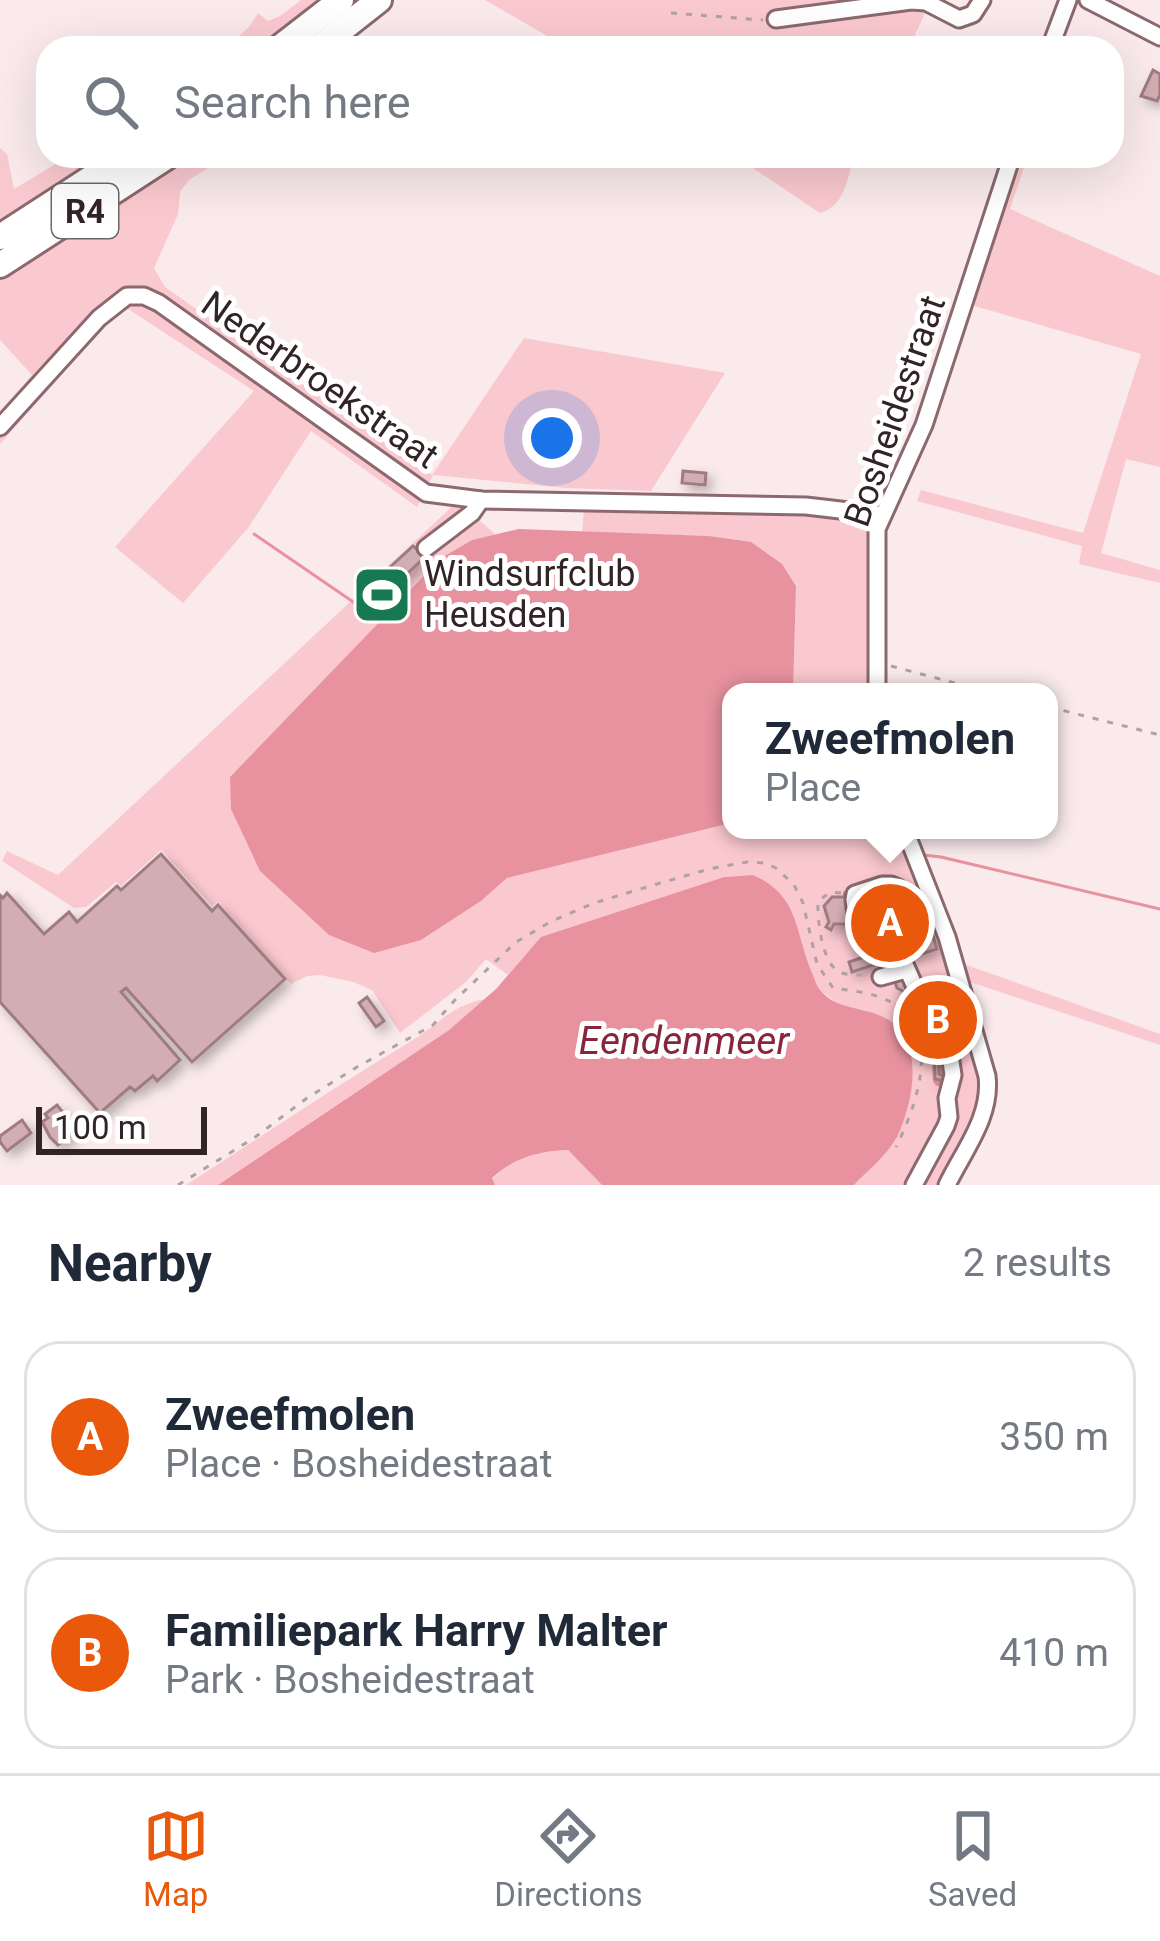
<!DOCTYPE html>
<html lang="en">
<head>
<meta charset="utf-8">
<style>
	:root { --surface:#fff; --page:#f6f6f7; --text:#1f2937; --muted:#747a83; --line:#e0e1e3; --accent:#ea580c }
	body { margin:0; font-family:Roboto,sans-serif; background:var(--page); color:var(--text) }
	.scale { position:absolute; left:36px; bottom:30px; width:171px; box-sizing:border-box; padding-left:12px; border:6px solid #322426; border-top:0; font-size:33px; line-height:42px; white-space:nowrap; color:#322426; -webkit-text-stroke:9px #fff; paint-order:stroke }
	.you { position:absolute; left:552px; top:438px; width:42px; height:42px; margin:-30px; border:9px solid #fff; border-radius:50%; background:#1a73e8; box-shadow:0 0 0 18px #1a73e833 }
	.badge { display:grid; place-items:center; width:78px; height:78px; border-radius:50%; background:var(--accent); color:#fff; font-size:39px; font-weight:700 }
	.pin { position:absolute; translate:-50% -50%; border:6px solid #fff; box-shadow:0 3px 12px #0006 }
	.popup { position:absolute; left:722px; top:683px; width:336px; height:156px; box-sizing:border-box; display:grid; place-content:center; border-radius:24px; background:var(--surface); filter:drop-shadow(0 3px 9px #0005); font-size:39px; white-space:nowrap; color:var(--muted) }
	.popup b { font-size:45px; color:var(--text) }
	.popup::after { content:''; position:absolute; left:50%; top:100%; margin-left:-24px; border:24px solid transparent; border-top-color:var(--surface) }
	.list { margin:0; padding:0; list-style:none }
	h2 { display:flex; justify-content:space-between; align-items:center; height:156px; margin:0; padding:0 48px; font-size:51px }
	h2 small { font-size:39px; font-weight:400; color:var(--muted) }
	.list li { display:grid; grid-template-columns:78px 1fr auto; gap:36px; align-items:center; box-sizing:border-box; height:192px; margin:0 24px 24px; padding:0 24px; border:3px solid var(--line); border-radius:36px }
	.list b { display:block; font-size:45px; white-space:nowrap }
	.list p { margin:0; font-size:39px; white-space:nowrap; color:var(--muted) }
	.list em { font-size:39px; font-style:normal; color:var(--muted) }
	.icon { flex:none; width:66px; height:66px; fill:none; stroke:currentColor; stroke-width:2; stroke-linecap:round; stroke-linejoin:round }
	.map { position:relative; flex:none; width:1160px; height:1185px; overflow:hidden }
	.search { position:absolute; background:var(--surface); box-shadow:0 12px 48px #0002; left:36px; right:36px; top:36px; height:132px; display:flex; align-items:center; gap:30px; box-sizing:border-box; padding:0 42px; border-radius:36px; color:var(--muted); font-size:45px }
	.sheet { height:588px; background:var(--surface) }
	nav { display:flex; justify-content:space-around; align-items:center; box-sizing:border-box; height:168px; border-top:3px solid var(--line); background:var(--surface); font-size:33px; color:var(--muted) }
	nav a { display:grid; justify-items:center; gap:6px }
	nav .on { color:var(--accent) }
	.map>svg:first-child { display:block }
	.green { fill:#fac9cf }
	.water { fill:#e8929f }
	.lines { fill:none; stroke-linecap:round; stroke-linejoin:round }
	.stream { stroke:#e8929f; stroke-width:3 }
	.canal { stroke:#e8929f; stroke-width:12 }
	.building { fill:#d2adb1; stroke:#9e7b7f; stroke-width:3; filter:url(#shadow) }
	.minor-casing { stroke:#8b696e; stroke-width:21 }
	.highway-casing { stroke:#8b696e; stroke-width:30 }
	.path { stroke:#b0a1a3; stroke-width:3; stroke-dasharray:6 9; stroke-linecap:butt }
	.minor { stroke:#fff; stroke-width:15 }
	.highway { stroke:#fff; stroke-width:24 }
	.labels { text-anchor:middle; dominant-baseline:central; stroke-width:10; stroke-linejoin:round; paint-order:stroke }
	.shield { fill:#fff; stroke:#706667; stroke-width:3 }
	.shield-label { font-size:33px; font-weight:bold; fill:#322426 }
	.street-label { font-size:36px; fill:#322426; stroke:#fff }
	.poi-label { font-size:36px; fill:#322426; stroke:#fff; text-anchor:start }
	.water-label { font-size:39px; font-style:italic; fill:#88243d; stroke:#fff }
</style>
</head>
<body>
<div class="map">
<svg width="1160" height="1185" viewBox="0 0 1160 1185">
	<defs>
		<filter id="shadow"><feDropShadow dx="5.5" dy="5.5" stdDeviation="6" flood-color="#0004"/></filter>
	</defs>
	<rect width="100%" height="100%" fill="#faeaec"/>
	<g class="green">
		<path d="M301 0H323L258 48H225L249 27 258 13 268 21 280 16Z"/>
		<path d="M485 0H899L927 9 913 39 901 48H568Z"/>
		<path d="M0 148 7 154 14 189 69 156H103L0 222Z"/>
		<path d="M192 156H226L189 180 180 192 178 214 154 268 165 287 432 475 524 338 725 373 651 491 566 488 433 475 417 507 311 431 248 528 183 603 115 547 254 391 128 309 111 319 0 444V411L32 375 0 340V279Z"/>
		<path d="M735 156H854C847 179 845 206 820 213Z"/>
		<path d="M1017 156H1028L1010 209 1160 276V467L1126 459 1101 553 1160 570V583L1079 564 1082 546 917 501 921 490 1083 533 1141 354 971 305Z"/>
		<path d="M458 501 496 535 472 540 441 558 230 777 421 940 481 901 507 878 731 823V830H891L906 852 938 933 957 1014 980 1082 978 1102 938 1185H854L896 1140 868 1011 842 1006 819 990 809 966 753 875 724 877 542 937 508 975 486 959 466 982 400 1033 372 990 353 982 320 975 307 976 291 984 218 902 212 906 161 850 121 886 116 882 86 907 74 908 2 861 7 851 58 875Z"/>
		<path d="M584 509 792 511 865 520 869 527V692H793L796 586 751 543 709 536 582 532Z"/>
		<path d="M964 964 1160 1034V1045L967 981Z"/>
		<path d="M485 999 449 1030 218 1185H186C262 1136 336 1086 413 1040 440 1023 452 1005 485 999Z"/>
		<path d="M568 1150 602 1185H495L492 1179C514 1158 538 1151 568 1150Z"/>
	</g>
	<g class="water">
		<path d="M519 529 709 536 751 542 782 564 796 586 793 692H731V823L507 878 481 901 421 940 374 953 329 935 260 871 231 809 230 777 441 558 472 540Z"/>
		<path d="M753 875C800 896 794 930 812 973 815 979 816 985 820 990 837 1011 865 1006 887 1019 926 1041 913 1103 897 1137 888 1154 867 1171 854 1185H602L568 1150C538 1151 514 1158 492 1178L495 1185H218L449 1030 496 989 541 937 724 877Z"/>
	</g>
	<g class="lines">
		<g class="stream">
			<path d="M254 534 381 621"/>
			<path d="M884 830 890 846 906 851"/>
			<path d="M924 855 941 857 1160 909"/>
		</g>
		<path class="canal" d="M920 1002 942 1026 946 1079 939 1080 936 1032 918 1011 917 1007Z"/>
	</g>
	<g class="building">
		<path d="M1153 70 1160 74V95L1157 101 1141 96Z"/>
		<path d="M683 471 706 473 705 485 682 483Z"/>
		<path d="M413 546 426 556 394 586 387 578 392 573 388 569Z"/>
		<path d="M382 574 388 581 366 602 359 595Z"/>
		<path d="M161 854 212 911 218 905 285 979 192 1062 126 988 121 992 180 1060 157 1081 153 1076 135 1091 130 1087 100 1113 0 1002V895L3 898 7 893 44 934 69 912 77 922 117 886 121 890Z"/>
		<path d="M845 893 851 896 852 916 846 924H834L831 930 826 927 829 922 824 906 832 897H844Z"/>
		<path d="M932 932 937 949 918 955 916 948 927 944 924 935Z"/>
		<path d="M873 954 876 964 852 972 849 962Z"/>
		<path d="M904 977 945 1032 930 1015 938 1044 939 1074 943 1077 945 1072 950 1074 946 1081 935 1079 934 1045 926 1016 910 995 897 988 895 982Z"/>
		<path d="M367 997 384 1021 376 1027 359 1003Z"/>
		<path d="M57 1105 69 1120 64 1124 72 1135 58 1145 50 1137 42 1122 48 1118 45 1114Z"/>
		<path d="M22 1120 31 1133 7 1151 0 1142V1136Z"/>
	</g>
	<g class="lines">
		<defs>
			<g id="minor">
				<path d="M1088 0 1160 37"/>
				<path d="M776 19 911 1 926 2 959 19 973 14 982 0"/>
				<path d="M1050 48 1068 0"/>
				<path d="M0 427 99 318 127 296H144L159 303 426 493 481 500 806 506 883 515"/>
				<path d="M426 548 472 513 481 500"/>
				<path d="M877 692V529L924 425 1012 156"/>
				<path d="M905 830 947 937 987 1076C992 1116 964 1150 947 1185"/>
				<path d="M882 885H891L898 888 913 932 912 937C873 958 858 937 854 900L855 894Z"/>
				<path d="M896 944 915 987 945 1021 953 1075 947 1098 949 1117 946 1126 914 1185"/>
				<path d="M881 977 906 970"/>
			</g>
			<g id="highway">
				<path d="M279 48 341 0"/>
				<path d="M318 48 379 0"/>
				<path d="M0 237 125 156"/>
				<path d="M0 265 168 156"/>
			</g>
		</defs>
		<use href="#minor" class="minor-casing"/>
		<use href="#highway" class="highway-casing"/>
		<g class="path">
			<path d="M671 13 763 20"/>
			<path d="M891 666 989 692"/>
			<path d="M1049 707 1160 735"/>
			<path d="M841 893 831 892 818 901C817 919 822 962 838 971 846 976 860 975 869 975"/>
			<path d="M178 1185 254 1138 307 1098 357 1067 433 1025 455 1000 516 942 552 921 594 903 657 884 709 869 747 862 765 863 776 868 794 885 803 903 817 964 833 988C854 991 879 993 897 1006 942 1037 915 1109 896 1147"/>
		</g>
		<use href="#minor" class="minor"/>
		<use href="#highway" class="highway"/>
	</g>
	<defs>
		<symbol id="stadium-square" viewBox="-11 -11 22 22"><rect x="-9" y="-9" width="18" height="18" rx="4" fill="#167951" stroke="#fff"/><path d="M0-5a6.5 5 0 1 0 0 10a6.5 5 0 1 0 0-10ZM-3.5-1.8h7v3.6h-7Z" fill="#fff"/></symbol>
	</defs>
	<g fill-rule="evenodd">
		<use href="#stadium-square" x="349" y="562" width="66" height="66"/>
	</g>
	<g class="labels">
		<rect class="shield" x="52" y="184" width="66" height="54" rx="9"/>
		<g class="shield-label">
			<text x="85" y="211">R4</text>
		</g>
		<g class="street-label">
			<text transform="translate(320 380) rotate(35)">Nederbroekstraat</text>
			<text transform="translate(895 411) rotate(-71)">Bosheidestraat</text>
		</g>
		<g class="poi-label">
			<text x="424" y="574">Windsurfclub<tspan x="424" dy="41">Heusden</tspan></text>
		</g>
		<g class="water-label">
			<text x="684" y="1041">Eendenmeer</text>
		</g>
	</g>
</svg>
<div class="scale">100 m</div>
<div class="you"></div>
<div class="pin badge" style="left:890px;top:923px">A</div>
<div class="popup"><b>Zweefmolen</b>Place</div>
<div class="pin badge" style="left:938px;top:1020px">B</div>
<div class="search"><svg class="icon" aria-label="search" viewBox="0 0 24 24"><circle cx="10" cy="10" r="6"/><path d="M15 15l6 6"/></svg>Search here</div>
</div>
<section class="sheet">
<h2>Nearby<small>2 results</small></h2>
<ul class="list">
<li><span class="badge">A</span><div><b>Zweefmolen</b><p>Place · Bosheidestraat</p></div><em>350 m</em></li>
<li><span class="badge">B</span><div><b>Familiepark Harry Malter</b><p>Park · Bosheidestraat</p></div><em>410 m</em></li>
</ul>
</section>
<nav>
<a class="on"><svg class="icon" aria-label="map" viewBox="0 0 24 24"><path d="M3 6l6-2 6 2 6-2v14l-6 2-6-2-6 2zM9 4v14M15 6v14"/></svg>Map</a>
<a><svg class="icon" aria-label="directions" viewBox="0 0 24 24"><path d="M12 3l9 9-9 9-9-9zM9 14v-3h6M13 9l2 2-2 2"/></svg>Directions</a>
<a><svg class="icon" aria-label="saved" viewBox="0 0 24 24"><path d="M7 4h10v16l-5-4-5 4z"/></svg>Saved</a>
</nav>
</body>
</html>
